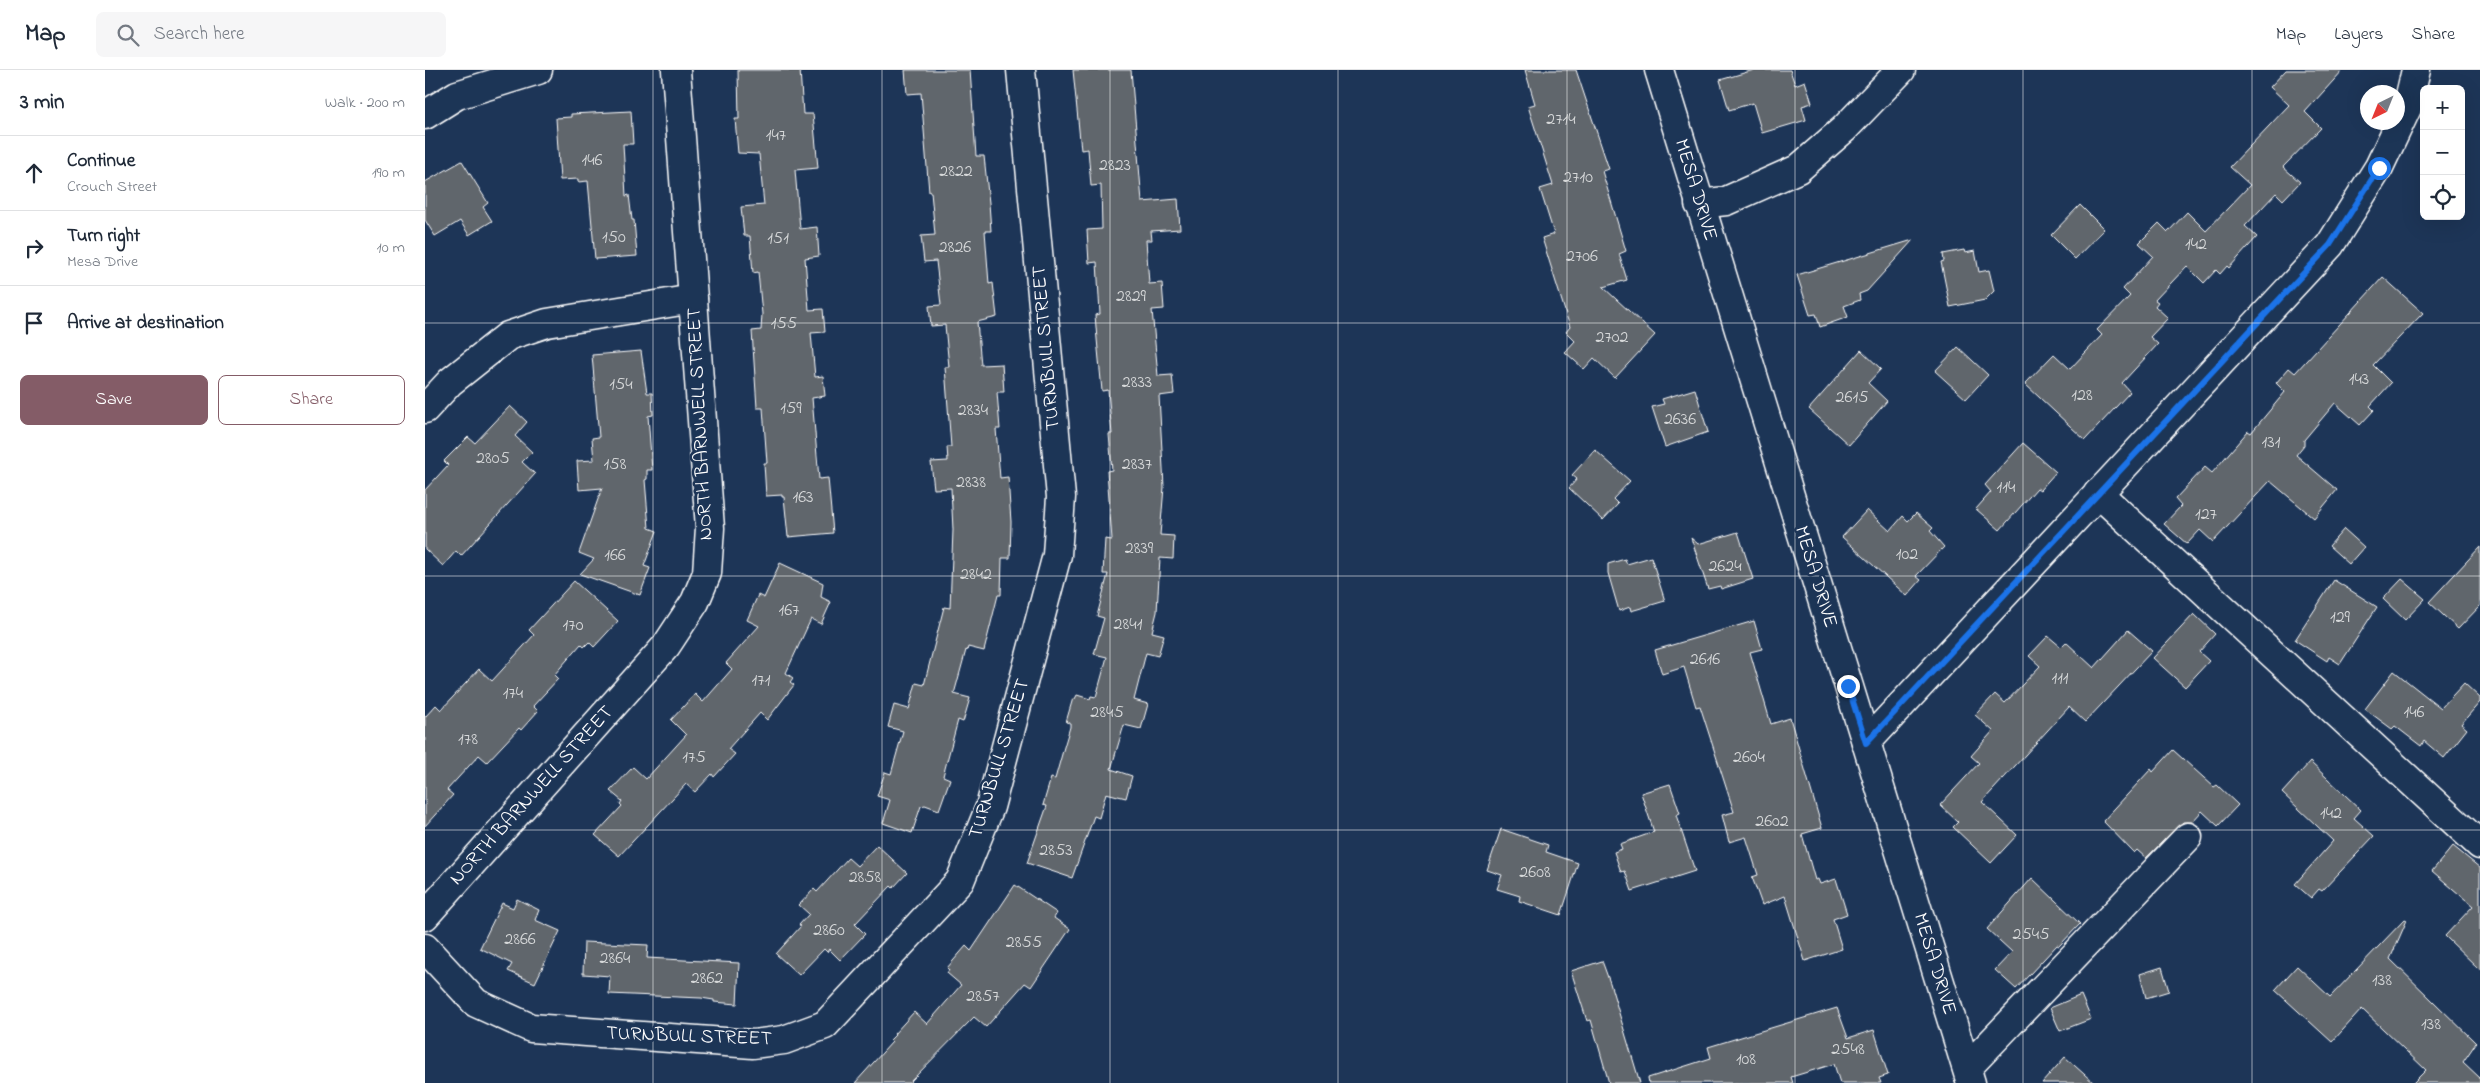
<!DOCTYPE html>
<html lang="en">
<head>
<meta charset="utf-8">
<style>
	:root { --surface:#fff; --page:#f6f6f7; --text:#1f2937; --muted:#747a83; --line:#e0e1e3; --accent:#845c67 }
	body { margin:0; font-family:"Indie Flower",sans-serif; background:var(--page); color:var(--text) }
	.controls { position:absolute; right:15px; top:15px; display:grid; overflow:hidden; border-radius:8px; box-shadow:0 5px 20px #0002 }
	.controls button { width:45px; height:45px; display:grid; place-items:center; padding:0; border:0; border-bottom:1px solid var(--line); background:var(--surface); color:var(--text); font:25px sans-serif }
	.compass { position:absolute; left:1935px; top:15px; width:45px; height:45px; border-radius:50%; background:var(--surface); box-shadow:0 5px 20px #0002; rotate:223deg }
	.stop { position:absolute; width:15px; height:15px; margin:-11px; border:4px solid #1a73e8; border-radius:50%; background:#fff }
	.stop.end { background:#1a73e8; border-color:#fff; box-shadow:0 1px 5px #0008 }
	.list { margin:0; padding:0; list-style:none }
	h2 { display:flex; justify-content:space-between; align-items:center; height:65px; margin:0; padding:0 20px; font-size:21px }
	h2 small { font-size:16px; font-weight:400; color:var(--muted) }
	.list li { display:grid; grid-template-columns:32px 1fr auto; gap:15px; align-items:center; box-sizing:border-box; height:75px; padding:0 20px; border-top:1px solid var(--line) }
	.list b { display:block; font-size:19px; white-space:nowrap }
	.list p { margin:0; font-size:16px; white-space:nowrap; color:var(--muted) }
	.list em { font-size:16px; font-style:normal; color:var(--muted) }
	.actions { display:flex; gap:10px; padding:15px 20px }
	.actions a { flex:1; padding:11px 0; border:1px solid var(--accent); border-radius:8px; text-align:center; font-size:18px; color:var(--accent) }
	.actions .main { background:var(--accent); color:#fff }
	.icon { flex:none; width:28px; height:28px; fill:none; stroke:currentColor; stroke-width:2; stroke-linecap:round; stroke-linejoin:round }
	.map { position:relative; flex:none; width:2055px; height:1013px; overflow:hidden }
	header { display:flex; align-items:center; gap:30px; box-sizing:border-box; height:70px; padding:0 25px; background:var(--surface); border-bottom:1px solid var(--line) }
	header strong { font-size:24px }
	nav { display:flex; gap:28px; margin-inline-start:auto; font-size:18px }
	.search { width:350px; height:45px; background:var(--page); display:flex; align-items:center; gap:12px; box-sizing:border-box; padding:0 18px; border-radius:8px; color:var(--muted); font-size:19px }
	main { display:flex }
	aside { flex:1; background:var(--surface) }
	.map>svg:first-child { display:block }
	.building { fill:#60666c; stroke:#fff }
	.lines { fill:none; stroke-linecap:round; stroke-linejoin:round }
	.minor-casing { stroke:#fff; stroke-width:31 }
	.major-casing { stroke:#fff; stroke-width:31 }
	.minor { stroke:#1d3557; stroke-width:28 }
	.major { stroke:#1d3557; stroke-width:28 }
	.route { stroke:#1a73e8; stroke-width:6 }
	.grid { fill:none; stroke:#fff; stroke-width:1; stroke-opacity:0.55 }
	.labels { text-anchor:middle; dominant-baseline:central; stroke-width:5; stroke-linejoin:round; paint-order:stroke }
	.number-label { font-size:18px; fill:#d7d9da }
	.street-label { font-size:20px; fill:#fff; stroke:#1d3557 }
</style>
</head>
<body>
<header>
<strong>Map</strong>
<div class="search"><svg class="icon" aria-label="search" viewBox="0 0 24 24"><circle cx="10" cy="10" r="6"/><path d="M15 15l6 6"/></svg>Search here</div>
<nav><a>Map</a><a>Layers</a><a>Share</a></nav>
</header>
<main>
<aside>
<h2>3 min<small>Walk · 200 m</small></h2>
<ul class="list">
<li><svg class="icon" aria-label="ahead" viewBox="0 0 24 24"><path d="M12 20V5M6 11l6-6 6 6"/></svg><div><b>Continue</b><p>Crouch Street</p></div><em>190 m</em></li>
<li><svg class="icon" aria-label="right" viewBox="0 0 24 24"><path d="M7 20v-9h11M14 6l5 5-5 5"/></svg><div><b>Turn right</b><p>Mesa Drive</p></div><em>10 m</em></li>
<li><svg class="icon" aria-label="arrive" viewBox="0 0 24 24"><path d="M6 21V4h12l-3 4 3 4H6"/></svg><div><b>Arrive at destination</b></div></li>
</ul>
<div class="actions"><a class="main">Save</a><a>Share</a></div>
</aside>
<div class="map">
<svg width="2055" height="1013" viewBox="0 0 2055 1013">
	<rect width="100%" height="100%" fill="#1d3557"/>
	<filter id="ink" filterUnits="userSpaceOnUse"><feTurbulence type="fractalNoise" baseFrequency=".02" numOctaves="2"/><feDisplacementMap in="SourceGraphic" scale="10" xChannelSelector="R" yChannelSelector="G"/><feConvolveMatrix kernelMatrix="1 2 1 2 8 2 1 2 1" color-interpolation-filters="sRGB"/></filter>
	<g filter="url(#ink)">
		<g class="building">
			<path d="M313 0H375L378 44H388L393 98 370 100 375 159 392 157 394 186 380 188 384 240 398 239 400 262 386 263 390 307 398 306 400 326 387 328 394 409 403 408 408 463 363 467 359 427H357V425L341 426 339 393H342L338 338H332L327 261 336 260 337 244 333 202 328 203 325 166H319L316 137 339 135 334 84 313 83 310 49H314Z"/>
			<path d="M480 0H545L551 86H559L564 133 566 161H560L564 214 568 213 572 247 552 252 556 295 577 294 579 322H572L575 359H571L575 408 583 407 586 452 585 488H577L576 525H573L559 581 543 577 542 581 541 580 529 624 545 628 538 652 533 650 518 706 525 709 514 740 500 735 496 736 487 763 458 753 465 730 452 726 460 702 466 704 478 661 463 657 469 635 484 639 491 613 499 615 519 537 525 538 528 460 526 418 509 419 506 392 523 391 522 377H526L520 297H524L520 255 506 256 504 236 516 235 511 191 499 192 496 166 510 165 506 122H504L496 23 482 24Z"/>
			<path d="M648 0H706L717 132 753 129 755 159 726 161 727 170H721L724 214 737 213 739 239 727 240 733 306 747 305 749 324 734 326 739 417 735 465 749 466 748 489 735 488 732 542 727 562 739 565 733 586 721 583 709 630 723 634 716 659 699 655 686 699 707 706 701 728 681 723 674 748 669 746 647 808 602 793 622 736 618 735 626 708 630 709 639 677 645 657V653L641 652 648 628 650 629 652 625 665 629 666 626 671 627 682 587 669 584 679 548 672 546 683 504H678L680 469 687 470 682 401 687 400 684 364H687L683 320 677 321 672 269 670 245 675 244 672 192 664 193 662 160 677 159 676 115 666 116 663 79 656 80Z"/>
			<path d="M1100 0H1151L1184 99 1177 101 1201 181 1194 184 1202 210 1178 217 1230 265 1190 308 1169 288 1159 299 1140 282 1150 271 1141 262 1145 257 1117 168 1129 164 1115 119 1128 115 1103 36 1110 34Z"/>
			<path d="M1329 0H1365L1370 15 1380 11 1387 33 1377 36 1381 50 1337 63 1328 33 1304 40 1295 10Z"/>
			<path d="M1861 0H1918L1880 42 1896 58 1858 97 1875 112 1858 130 1851 123 1820 156 1832 167 1804 198 1802 196 1795 204 1791 200 1779 213 1762 196 1730 230 1733 232 1730 236 1743 248 1725 267 1733 274 1697 313 1705 322 1660 370 1600 314 1629 284 1645 299 1677 265 1672 260 1705 226 1698 219 1728 186 1714 173 1734 153 1743 162 1762 142 1781 161 1825 115 1805 97 1864 35 1845 17Z"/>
			<path d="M206 41 208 74H198L201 126 204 125 207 150H209L212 186 170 189 163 111 153 112V109L135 110 131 48 146 47V44Z"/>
			<path d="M37 91 63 133 58 137 67 151 44 165 35 151 10 166 0 150V112Z"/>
			<path d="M1655 135 1679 159 1650 189 1626 165Z"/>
			<path d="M1488 170 1442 221 1434 224 1435 230 1419 236 1423 247 1395 257 1391 244 1385 245 1372 205Z"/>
			<path d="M1539 180 1540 183 1550 181 1554 202 1564 200 1569 221 1560 230 1525 237 1516 192 1519 191 1518 184Z"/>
			<path d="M1958 207 1998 243 1948 295 1966 313 1945 336 1949 340 1935 355 1910 333 1879 370V375L1871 385 1912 420 1889 448 1845 411 1788 472 1775 460 1762 474 1739 454 1756 436 1750 429 1780 397 1787 403 1823 361 1826 363 1860 322 1851 313 1864 298 1870 303Z"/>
			<path d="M1533 277 1563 305 1541 329 1510 301Z"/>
			<path d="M1436 280 1456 299 1443 313 1462 331 1424 375 1384 339Z"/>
			<path d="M216 281 222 323H227L228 345 223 346 227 400H222V409L220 410 224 458 232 461 219 496 225 498 215 525 155 504 169 489 154 483 177 418 154 420 152 391 169 390 167 368 174 367 167 285Z"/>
			<path d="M1270 319 1283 362 1240 377 1227 337 1239 334 1237 329Z"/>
			<path d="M85 336 102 352 90 366 107 382 97 392 110 404 36 486 31 481 18 496 0 479V420L23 395 19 391 43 367 50 373Z"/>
			<path d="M1598 373 1631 402 1615 420 1612 418 1575 460 1551 439 1566 422 1560 415Z"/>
			<path d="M1170 380 1205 411 1188 429 1193 434 1178 450 1144 418 1152 409 1147 405Z"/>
			<path d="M1442 440 1465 461 1478 446 1483 451 1491 443 1508 458 1505 461 1519 477 1491 506 1496 510 1482 526 1417 467Z"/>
			<path d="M1919 459 1939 477 1924 494 1904 476Z"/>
			<path d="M1313 462 1328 509 1296 519 1295 516 1283 519 1266 468 1273 474Z"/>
			<path d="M2055 477V536L2033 559 2004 532Z"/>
			<path d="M1226 487 1240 531 1206 541 1205 537 1194 541 1183 503V494L1200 489 1202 494Z"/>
			<path d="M355 493 398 513 396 527 406 532 396 554 386 549 361 603 368 608 365 612 369 615 342 650 335 643 303 679 310 684 289 707 287 704 270 722 261 714 194 786 170 765 197 736 195 734 197 731 185 721 208 697 221 709 261 665 246 650 270 624 278 632 307 599 301 593 334 556 322 550 333 525 339 528Z"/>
			<path d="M1977 509 2000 529 1980 550 1958 529Z"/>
			<path d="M1909 510 1952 537 1915 594 1904 587 1902 591 1870 570Z"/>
			<path d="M149 511 193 551 169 577 164 572 159 577 156 574 129 605 133 609 108 636 113 641 96 660 94 658 62 692 54 685 22 720 28 725 0 756V647L11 635 16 640 54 599 67 611 109 565 104 560Z"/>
			<path d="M1769 544 1790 564 1774 582 1784 591 1760 617 1728 588Z"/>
			<path d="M1329 551 1337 579 1325 582 1346 654 1365 648 1397 758 1377 764 1390 810 1393 809 1395 814 1411 809 1422 844 1408 849 1417 879 1380 891 1360 826 1337 835 1327 807 1333 805 1321 767 1304 772 1297 745 1309 742 1275 636 1271 637 1259 597 1237 604 1230 580Z"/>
			<path d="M1703 560 1727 581 1660 652 1644 637 1557 732 1592 765 1566 793 1528 757 1533 752 1515 735 1554 693 1546 686 1568 661 1550 645 1570 624 1580 633 1615 596 1604 586 1623 566 1636 577 1641 572 1669 598Z"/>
			<path d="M1969 601 2016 638 2039 613 2055 628V632L2036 654 2042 659 2019 688 1999 671 1996 676 1970 656 1967 659 1940 639Z"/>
			<path d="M1748 680 1789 717 1792 715 1813 735 1793 756 1777 741 1767 752H1758L1721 788 1712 780 1709 783 1678 751 1726 699 1728 702Z"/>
			<path d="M1885 692 1936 740 1929 748 1949 766 1897 821 1894 819 1886 828 1870 814 1908 771 1857 723Z"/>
			<path d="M1245 714 1255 743 1251 745 1270 801 1207 821 1200 801 1196 802 1189 782 1197 779 1195 774 1229 762 1216 723Z"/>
			<path d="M1076 759 1123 775 1121 782 1153 793 1136 845 1094 831 1095 826 1072 819 1077 805 1062 800Z"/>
			<path d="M452 775 482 803 468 818 466 816 430 854 440 864 415 890 404 879 402 882 399 879 374 905 351 884 376 856 374 855 384 844 374 835 389 819 392 822 423 788 432 796Z"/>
			<path d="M2028 776 2055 798V900L2020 866 2048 836 2007 801Z"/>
			<path d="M1607 808 1655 854 1634 876 1632 875 1591 919 1570 900 1587 882 1562 859Z"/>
			<path d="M590 815 632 843 629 848 645 859 606 917 600 913 561 957 549 947 484 1013H430L467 972 465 970 470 965 469 964 489 942 502 954 536 915 522 903 524 900 522 898 541 876 546 881Z"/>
			<path d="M92 829 114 840 110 850 135 861 110 913 83 901 87 894 55 878 77 833 88 838Z"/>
			<path d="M1980 849 1982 850 1965 889 2051 973 2038 992 2055 1008V1013H1988L2001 1000 1937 939 1907 972 1850 920 1872 896 1905 927Z"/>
			<path d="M159 872 223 875 222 888 314 893 312 934 289 932V930L276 928 184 924 185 906 158 904Z"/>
			<path d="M1177 891 1185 913 1215 1013H1184L1166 950 1162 951 1146 901Z"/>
			<path d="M1737 897 1744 921 1721 928 1715 904Z"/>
			<path d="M1656 925 1666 949 1635 961 1625 938Z"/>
			<path d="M1412 938 1423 968 1449 960 1463 1005 1454 1008 1456 1013H1415L1409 994 1366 1007 1368 1013H1224L1223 1008 1286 988 1283 977Z"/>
			<path d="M1640 987 1669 1013H1617Z"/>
		</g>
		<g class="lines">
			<defs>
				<g id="minor">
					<path d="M0 45 32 25 113 0"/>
					<path d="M1274 134 1301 131 1373 99 1419 59 1476 0"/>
					<path d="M0 339 25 312 83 266 122 253 268 229"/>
					<path d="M1673 423 2055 775"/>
					<path d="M1441 673 1905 175 1954 97 1982 38 1991 0"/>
					<path d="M0 846 241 576 270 532 282 503 285 458 251 0"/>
					<path d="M0 878 51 933 106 958 328 974 359 970 400 955 535 811 565 737 632 485 636 427 596 0"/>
					<path d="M1542 998 1763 767"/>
				</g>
				<path id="major" d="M1234 0 1546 1013"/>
			</defs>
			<use href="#minor" class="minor-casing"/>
			<use href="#major" class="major-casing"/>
			<use href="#minor" class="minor"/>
			<use href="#major" class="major"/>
		</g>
	</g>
	<g class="lines" filter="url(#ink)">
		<path class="route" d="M1423 616 1441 673 1905 175 1954 98"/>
	</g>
	<path class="grid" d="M228 0V1013M457 0V1013M685 0V1013M913 0V1013M1142 0V1013M1370 0V1013M1598 0V1013M1827 0V1013M0 253H2055M0 506H2055M0 760H2055"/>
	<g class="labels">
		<g class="number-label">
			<text x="1136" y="50">2714</text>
			<text x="351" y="66">147</text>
			<text x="167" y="91">146</text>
			<text x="690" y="96">2823</text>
			<text x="531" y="102">2822</text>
			<text x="1153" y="108">2710</text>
			<text x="189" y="168">150</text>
			<text x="353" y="169">151</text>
			<text x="1771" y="175">142</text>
			<text x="530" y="178">2826</text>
			<text x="1157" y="187">2706</text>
			<text x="706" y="227">2829</text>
			<text x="359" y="254">155</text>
			<text x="1187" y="268">2702</text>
			<text x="1934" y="310">143</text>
			<text x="712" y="313">2833</text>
			<text x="196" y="315">154</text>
			<text x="1657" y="326">128</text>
			<text x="1427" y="328">2615</text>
			<text x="366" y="339">159</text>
			<text x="548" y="341">2834</text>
			<text x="1255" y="350">2636</text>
			<text x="1846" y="373">131</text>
			<text x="68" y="389">2805</text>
			<text x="190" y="395">158</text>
			<text x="712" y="395">2837</text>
			<text x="546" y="413">2838</text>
			<text x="1581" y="418">114</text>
			<text x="378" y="428">163</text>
			<text x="1781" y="445">127</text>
			<text x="714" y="479">2839</text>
			<text x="1482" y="485">102</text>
			<text x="190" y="486">166</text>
			<text x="1300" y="497">2624</text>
			<text x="551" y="505">2842</text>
			<text x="364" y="541">167</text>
			<text x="1915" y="548">129</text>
			<text x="703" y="555">2841</text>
			<text x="148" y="556">170</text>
			<text x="1280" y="590">2616</text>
			<text x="1635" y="609">111</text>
			<text x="336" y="611">171</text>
			<text x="88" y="624">174</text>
			<text x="682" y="643">2845</text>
			<text x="1989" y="643">146</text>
			<text x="43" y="670">178</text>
			<text x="269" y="688">175</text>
			<text x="1324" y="688">2604</text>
			<text x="1906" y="744">142</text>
			<text x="1347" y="752">2602</text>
			<text x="631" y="781">2853</text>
			<text x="1110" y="803">2608</text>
			<text x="440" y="808">2858</text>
			<text x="404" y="861">2860</text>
			<text x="1606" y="865">2545</text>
			<text x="95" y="870">2866</text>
			<text x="599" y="873">2855</text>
			<text x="190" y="889">2864</text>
			<text x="282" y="909">2862</text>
			<text x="1957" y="911">138</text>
			<text x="558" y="927">2857</text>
			<text x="2006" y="955">138</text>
			<text x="1423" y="980">2548</text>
			<text x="1321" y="990">108</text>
		</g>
		<g class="street-label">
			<text transform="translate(1270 120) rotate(73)">MESA DRIVE</text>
			<text transform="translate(622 278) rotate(-95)">TURNBULL STREET</text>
			<text transform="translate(276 354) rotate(-93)">NORTH BARNWELL STREET</text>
			<text transform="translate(1390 507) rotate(73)">MESA DRIVE</text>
			<text transform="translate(575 689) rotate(-73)">TURNBULL STREET</text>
			<text transform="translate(107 726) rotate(-48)">NORTH BARNWELL STREET</text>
			<text transform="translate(1509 894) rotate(73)">MESA DRIVE</text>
			<text transform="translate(264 967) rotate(2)">TURNBULL STREET</text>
		</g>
	</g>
</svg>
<div class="controls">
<button>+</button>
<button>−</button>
<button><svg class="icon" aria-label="locate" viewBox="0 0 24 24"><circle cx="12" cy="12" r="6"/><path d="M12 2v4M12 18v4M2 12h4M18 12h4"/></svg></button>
</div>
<svg class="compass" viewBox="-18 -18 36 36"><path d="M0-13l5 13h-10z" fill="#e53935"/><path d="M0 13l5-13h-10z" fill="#747a83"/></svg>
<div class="stop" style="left:1954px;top:98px"></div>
<div class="stop end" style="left:1423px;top:616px"></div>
</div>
</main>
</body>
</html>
